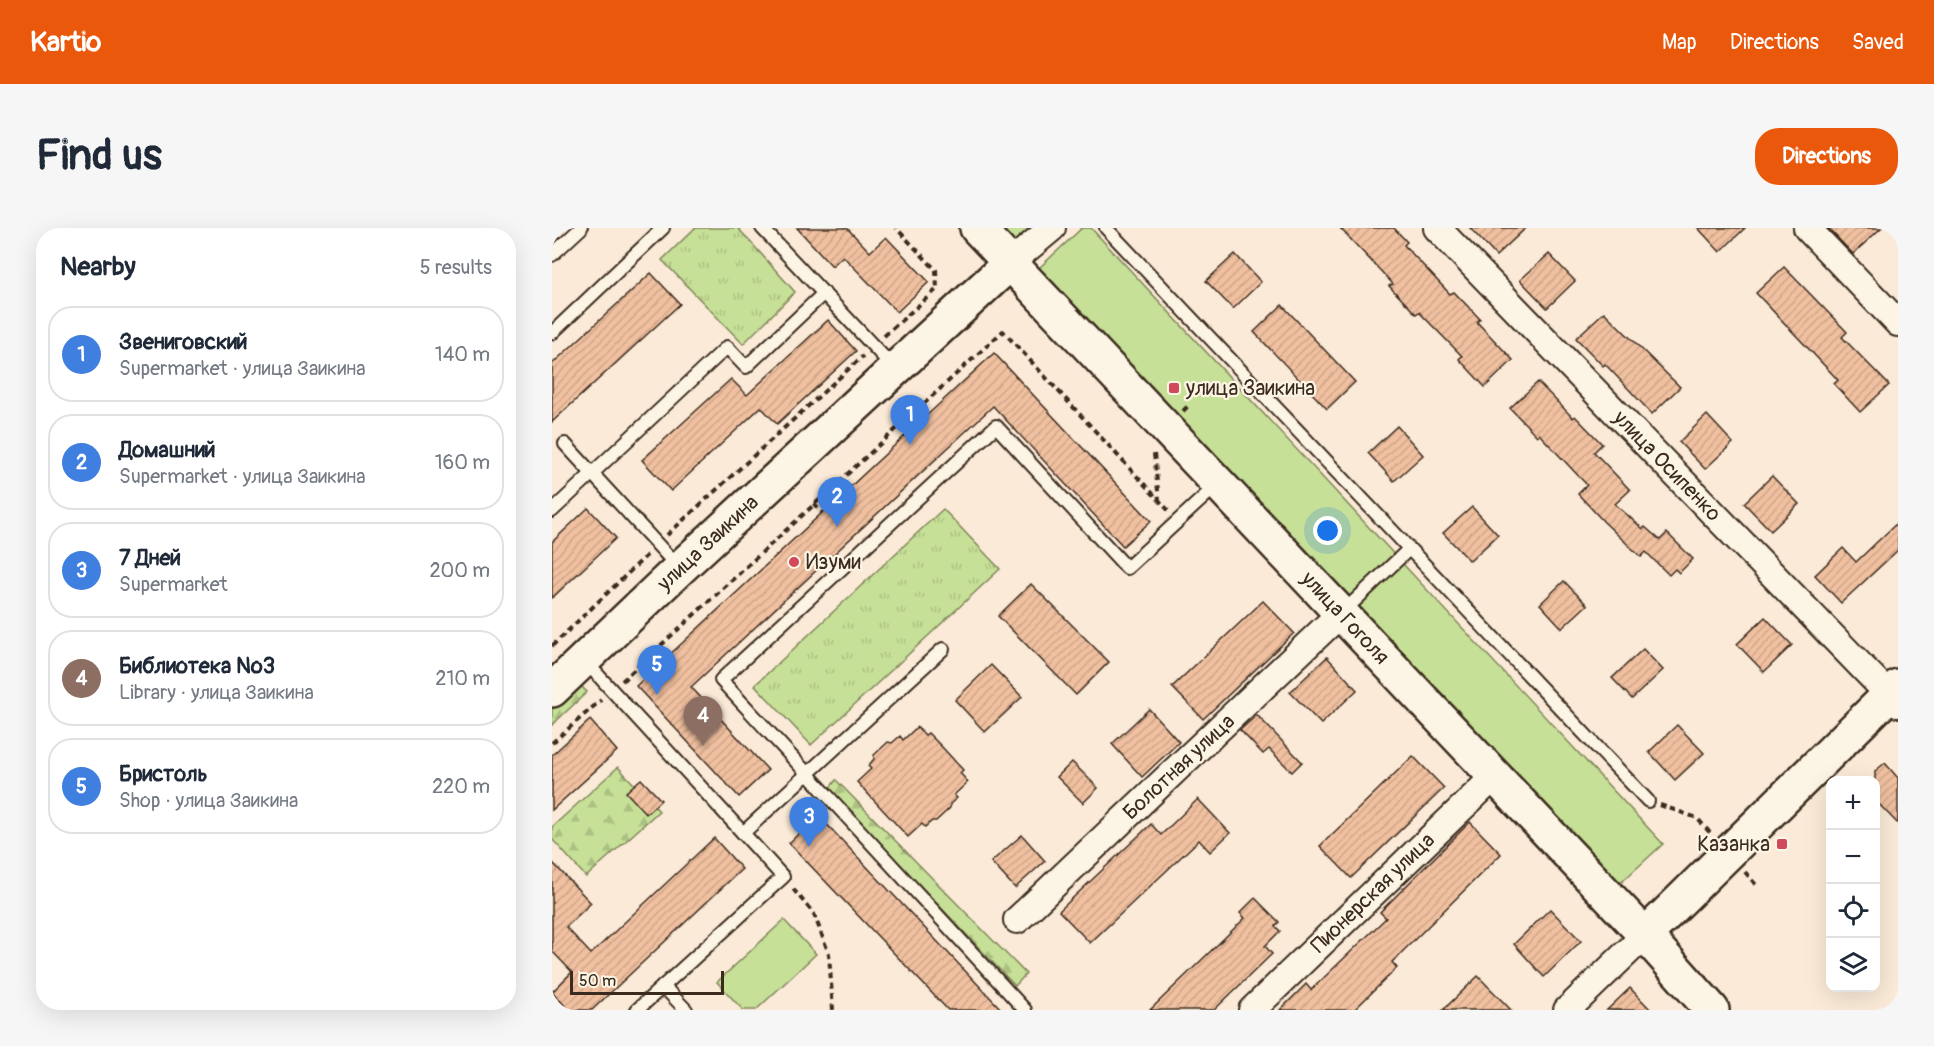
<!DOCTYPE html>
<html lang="en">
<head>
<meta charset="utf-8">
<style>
	:root { --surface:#fff; --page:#f6f6f7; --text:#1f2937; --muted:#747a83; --line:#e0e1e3; --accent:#ea580c }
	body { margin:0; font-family:Pangolin,sans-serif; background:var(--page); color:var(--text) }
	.controls { position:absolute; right:18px; bottom:18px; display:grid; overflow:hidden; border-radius:12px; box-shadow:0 6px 24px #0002 }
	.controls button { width:54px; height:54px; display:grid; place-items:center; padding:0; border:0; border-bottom:2px solid var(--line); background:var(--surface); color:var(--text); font:30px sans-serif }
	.scale { position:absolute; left:18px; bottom:15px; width:154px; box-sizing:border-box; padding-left:6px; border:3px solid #3b2a1e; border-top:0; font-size:16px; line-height:21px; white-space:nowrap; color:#3b2a1e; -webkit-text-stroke:4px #fcf5e5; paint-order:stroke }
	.you { position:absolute; left:776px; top:303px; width:21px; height:21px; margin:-15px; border:4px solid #fff; border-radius:50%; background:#1a73e8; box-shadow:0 0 0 9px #1a73e833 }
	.badge { display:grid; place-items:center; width:39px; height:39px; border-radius:50%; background:var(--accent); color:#fff; font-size:20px; font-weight:700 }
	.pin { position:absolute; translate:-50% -50px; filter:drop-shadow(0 2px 3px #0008) }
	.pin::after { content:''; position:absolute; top:32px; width:21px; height:18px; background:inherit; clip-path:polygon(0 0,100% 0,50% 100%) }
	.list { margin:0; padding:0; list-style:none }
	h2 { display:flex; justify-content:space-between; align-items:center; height:78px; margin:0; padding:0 24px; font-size:26px }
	h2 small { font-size:20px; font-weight:400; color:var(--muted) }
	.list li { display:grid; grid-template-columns:39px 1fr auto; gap:18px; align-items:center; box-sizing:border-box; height:96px; margin:0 12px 12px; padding:0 12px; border:2px solid var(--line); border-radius:24px }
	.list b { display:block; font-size:22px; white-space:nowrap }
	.list p { margin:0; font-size:20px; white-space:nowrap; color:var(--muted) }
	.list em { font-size:20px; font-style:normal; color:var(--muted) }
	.icon { flex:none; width:33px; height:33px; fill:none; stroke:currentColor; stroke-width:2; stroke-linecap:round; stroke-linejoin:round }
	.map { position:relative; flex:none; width:1346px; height:782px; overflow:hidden; border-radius:24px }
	header { display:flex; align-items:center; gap:36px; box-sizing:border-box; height:84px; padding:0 30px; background:var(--accent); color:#fff }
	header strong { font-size:28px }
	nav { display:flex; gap:33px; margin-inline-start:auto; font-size:21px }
	.intro { display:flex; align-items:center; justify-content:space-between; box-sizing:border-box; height:144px; padding:0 36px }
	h1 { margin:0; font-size:42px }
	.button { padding:15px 27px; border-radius:24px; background:var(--accent); color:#fff; font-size:21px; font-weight:700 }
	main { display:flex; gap:36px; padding:0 36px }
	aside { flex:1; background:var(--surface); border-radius:24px; box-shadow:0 6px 24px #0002 }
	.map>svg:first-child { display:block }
	.grass { fill:#c6e097; stroke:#80855a; stroke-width:1.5 }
	.forest { fill:url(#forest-firs); stroke:#80855a; stroke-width:1.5 }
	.park { fill:url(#park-tufts); stroke:#80855a; stroke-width:1.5 }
	.building { fill:url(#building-hatch); stroke:#3b2a1e; stroke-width:1.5 }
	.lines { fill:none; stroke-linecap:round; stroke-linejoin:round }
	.lane-casing { stroke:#3b2a1e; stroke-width:16 }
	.street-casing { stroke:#3b2a1e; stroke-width:30 }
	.secondary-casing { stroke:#3b2a1e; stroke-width:38 }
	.path { stroke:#3b2a1e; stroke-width:4; stroke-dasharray:6 4.5; stroke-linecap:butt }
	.lane { stroke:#fcf5e5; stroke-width:12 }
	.street { stroke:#fcf5e5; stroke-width:26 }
	.secondary { stroke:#fcf5e5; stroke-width:33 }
	.poi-dot { fill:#d1495b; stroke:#fcf5e5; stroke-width:2 }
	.labels { text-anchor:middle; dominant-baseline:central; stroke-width:4.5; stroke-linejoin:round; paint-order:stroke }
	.poi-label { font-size:21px; fill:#3b2a1e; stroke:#fcf5e5; text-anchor:start }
	.street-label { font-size:21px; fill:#3b2a1e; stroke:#fcf5e5 }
</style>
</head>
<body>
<header>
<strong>Kartio</strong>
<nav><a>Map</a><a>Directions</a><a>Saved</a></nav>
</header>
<div class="intro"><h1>Find us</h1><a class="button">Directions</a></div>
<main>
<aside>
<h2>Nearby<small>5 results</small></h2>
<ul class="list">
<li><span class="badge" style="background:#3f7fe0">1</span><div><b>Звениговский</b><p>Supermarket · улица Заикина</p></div><em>140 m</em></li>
<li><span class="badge" style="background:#3f7fe0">2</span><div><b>Домашний</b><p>Supermarket · улица Заикина</p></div><em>160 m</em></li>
<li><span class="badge" style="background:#3f7fe0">3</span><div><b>7 Дней</b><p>Supermarket</p></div><em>200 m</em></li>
<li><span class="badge" style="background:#8d6e63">4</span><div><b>Библиотека №3</b><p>Library · улица Заикина</p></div><em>210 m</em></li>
<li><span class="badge" style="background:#3f7fe0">5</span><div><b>Бристоль</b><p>Shop · улица Заикина</p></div><em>220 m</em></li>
</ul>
</aside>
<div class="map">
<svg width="1346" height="782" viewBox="0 0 1346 782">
	<defs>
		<pattern id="forest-firs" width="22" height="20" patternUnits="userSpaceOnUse" patternTransform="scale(1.5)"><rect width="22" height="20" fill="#c6e097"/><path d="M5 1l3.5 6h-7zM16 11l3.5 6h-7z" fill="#abc082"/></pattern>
		<pattern id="park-tufts" width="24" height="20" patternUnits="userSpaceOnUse" patternTransform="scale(1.5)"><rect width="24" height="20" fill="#c6e097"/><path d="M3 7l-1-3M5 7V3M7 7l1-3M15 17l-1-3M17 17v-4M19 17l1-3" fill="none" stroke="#abc082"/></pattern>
		<pattern id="building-hatch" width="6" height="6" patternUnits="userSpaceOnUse" patternTransform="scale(1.5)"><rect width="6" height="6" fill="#f0c0a0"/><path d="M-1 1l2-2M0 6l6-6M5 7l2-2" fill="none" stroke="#cfa589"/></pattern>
	</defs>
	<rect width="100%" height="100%" fill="#faead7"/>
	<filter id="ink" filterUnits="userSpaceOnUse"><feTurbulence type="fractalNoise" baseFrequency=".0167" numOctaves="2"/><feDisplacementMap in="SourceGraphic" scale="12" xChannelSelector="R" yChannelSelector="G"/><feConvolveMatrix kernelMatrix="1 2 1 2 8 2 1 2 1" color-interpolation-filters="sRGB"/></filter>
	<g filter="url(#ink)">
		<g class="grass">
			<path d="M447 0H484L464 18Z"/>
			<path d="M530 0H539L1111 616 1062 661 486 41Z"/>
			<path d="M232 692 264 726 204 782H191L165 754Z"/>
		</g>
		<g class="forest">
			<path d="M25 454 35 464 0 497V477Z"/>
			<path d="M66 539 107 583 34 649 0 611V599Z"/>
			<path d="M284 552 474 746 463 758 277 561Z"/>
		</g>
		<g class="park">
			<path d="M143 0H186L243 64 191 116 110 32Z"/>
			<path d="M391 281 448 341 259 517 203 457Z"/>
		</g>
		<g class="building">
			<path d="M245 0H295L318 24 334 9 377 54 345 84 291 28 280 38Z"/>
			<path d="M788 0H842L855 14 852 17 898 66 902 64 928 91 925 94 961 132 933 159 907 131 910 128 867 84 864 86 837 58 841 56Z"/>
			<path d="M918 0H974L944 28Z"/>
			<path d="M1146 0H1193L1168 24Z"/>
			<path d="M1276 0H1329L1301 26Z"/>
			<path d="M683 26 709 54 681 81 654 53Z"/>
			<path d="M997 26 1023 53 995 80 968 52Z"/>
			<path d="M1232 39 1295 104 1290 109 1337 157 1308 184 1282 156 1286 152 1204 65Z"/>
			<path d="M99 45 128 76 0 194V136Z"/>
			<path d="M730 77 803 154 775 181 702 104Z"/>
			<path d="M1052 84 1128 159 1100 186 1053 136 1051 138 1024 110Z"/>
			<path d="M276 92 304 123 225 196 209 179 119 263 90 232 179 151 195 167Z"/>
			<path d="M442 125 599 293 571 318 441 178 139 459 216 542 187 569 84 458Z"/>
			<path d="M986 154 1021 190 1023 188 1050 216 1042 224 1078 262 1063 276 1091 301 1093 299 1108 312 1115 305 1141 331 1127 345 1123 341 1117 347 1094 324 1089 329 1052 294 1026 266 1035 257 987 206 985 208 958 180Z"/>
			<path d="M1155 187 1181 215 1153 241 1127 214Z"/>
			<path d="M845 198 871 227 842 253 816 225Z"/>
			<path d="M1220 248 1247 276 1219 303 1192 275Z"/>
			<path d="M920 279 946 307 918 333 891 305Z"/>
			<path d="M36 280 64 310 0 370V314Z"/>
			<path d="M1346 294V322L1289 375 1263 347 1291 320 1304 334Z"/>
			<path d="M1012 353 1035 377 1010 400 988 376Z"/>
			<path d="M479 356 557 434 524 467 446 388Z"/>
			<path d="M711 373 742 405 651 491 620 459Z"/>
			<path d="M1213 389 1240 417 1212 444 1185 416Z"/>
			<path d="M1091 421 1111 442 1080 471 1060 450Z"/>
			<path d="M775 429 805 462 769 496 738 464Z"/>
			<path d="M439 437 470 469 433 504 403 472Z"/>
			<path d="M597 481 627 514 590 549 560 516Z"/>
			<path d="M705 487 750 534 740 544 717 521 711 526 688 502Z"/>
			<path d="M38 492 65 523 0 582V527Z"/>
			<path d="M1125 497 1152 525 1123 552 1097 524Z"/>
			<path d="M365 499 373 507 376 505 390 519 411 542 408 545 416 554 402 567 405 570 398 576V580L384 593H380L373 599 370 596 356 609 305 554 319 541 316 538 322 531V527L336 514 340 515 348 508 351 512Z"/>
			<path d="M861 528 892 560 799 650 768 618Z"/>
			<path d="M520 534 546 560 531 575 505 549Z"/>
			<path d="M1333 535 1346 550V596L1323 572V543Z"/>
			<path d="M89 551 109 572 94 586 74 564Z"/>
			<path d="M646 571 678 605 658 624 647 612 538 715 507 683 599 596 609 607Z"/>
			<path d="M266 587 450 782H396L237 615Z"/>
			<path d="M918 594 949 626 840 734 845 740 802 782H728L754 756 759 762 834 690 828 684Z"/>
			<path d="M470 607 493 633 463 660 439 634Z"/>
			<path d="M162 610 190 641 40 782H17L0 764 20 744 0 723V634L39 675 14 699 39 726Z"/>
			<path d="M703 670 727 694 723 698 728 703 713 718 720 726 662 782H598L693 690 688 685Z"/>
			<path d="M998 681 1029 713 992 749 962 716Z"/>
			<path d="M926 748 959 782H891Z"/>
			<path d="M1078 760 1099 782H1055Z"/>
		</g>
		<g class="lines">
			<defs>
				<g id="lane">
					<path d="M210 0 343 141"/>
					<path d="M554 0 1096 573"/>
					<path d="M0 27 29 0"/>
					<path d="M0 105 111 0"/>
					<path d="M13 216 127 340"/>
					<path d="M0 283 175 119 194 139 272 65"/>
					<path d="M791 384 857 321"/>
					<path d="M33 433 191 605 391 421"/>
					<path d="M111 758 134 782"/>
					<path d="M85 782 231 649 191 605"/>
					<path d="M473 782 169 452 444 198 575 340 666 256"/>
				</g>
				<g id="street">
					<path d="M885 0 1346 476"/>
					<path d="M1255 0 1346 95"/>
					<path d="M458 35 500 0"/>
					<path d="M465 692 789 385"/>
					<path d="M700 782 943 548"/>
					<path d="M1015 782 1093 707"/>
				</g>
				<g id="secondary">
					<path d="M425 0 1093 707 1160 782"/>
					<path d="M0 462 127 341 458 35"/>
					<path d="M1093 707 1346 458"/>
				</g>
			</defs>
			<use href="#lane" class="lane-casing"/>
			<use href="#street" class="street-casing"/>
			<use href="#secondary" class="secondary-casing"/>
			<g class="path">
				<path d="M332 108 385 61 384 42 344 0"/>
				<path d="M631 183 638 176"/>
				<path d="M602 226 607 272"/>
				<path d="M262 276 270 285"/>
				<path d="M115 307 311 128"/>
				<path d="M0 418 95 327"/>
				<path d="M70 453 451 103 616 282"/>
				<path d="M0 515 49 472"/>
				<path d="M1108 577 1145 590 1160 607"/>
				<path d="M1193 644 1205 658"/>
				<path d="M241 661 262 686 277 726 281 782"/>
			</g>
			<use href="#lane" class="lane"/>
			<use href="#street" class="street"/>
			<use href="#secondary" class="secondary"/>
		</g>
	</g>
	<g class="poi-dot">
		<rect x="616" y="154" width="12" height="12" rx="3"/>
		<circle cx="242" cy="334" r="6"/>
		<rect x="1224" y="610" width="12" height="12" rx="3"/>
	</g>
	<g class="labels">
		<g class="poi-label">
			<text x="634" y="160">улица Заикина</text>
			<text x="254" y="334">Изуми</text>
			<text x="1218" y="616" text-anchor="end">Казанка</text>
		</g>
		<g class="street-label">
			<text transform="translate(1115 238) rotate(46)">улица Осипенко</text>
			<text transform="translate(156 315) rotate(-43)">улица Заикина</text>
			<text transform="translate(793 390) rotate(47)">улица Гоголя</text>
			<text transform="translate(627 539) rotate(-43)">Болотная улица</text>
			<text transform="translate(821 665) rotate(-44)">Пионерская улица</text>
		</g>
	</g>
</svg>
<div class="controls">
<button>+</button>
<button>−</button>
<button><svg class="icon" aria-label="locate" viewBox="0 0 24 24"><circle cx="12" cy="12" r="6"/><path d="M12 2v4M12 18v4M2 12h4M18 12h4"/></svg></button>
<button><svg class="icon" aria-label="layers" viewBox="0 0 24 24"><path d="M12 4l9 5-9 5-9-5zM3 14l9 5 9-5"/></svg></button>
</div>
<div class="scale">50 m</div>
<div class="you"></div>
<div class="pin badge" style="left:358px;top:217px;background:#3f7fe0">1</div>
<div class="pin badge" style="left:285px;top:299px;background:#3f7fe0">2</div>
<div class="pin badge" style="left:257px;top:619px;background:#3f7fe0">3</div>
<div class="pin badge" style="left:151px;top:518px;background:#8d6e63">4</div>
<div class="pin badge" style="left:105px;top:467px;background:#3f7fe0">5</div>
</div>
</main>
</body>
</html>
